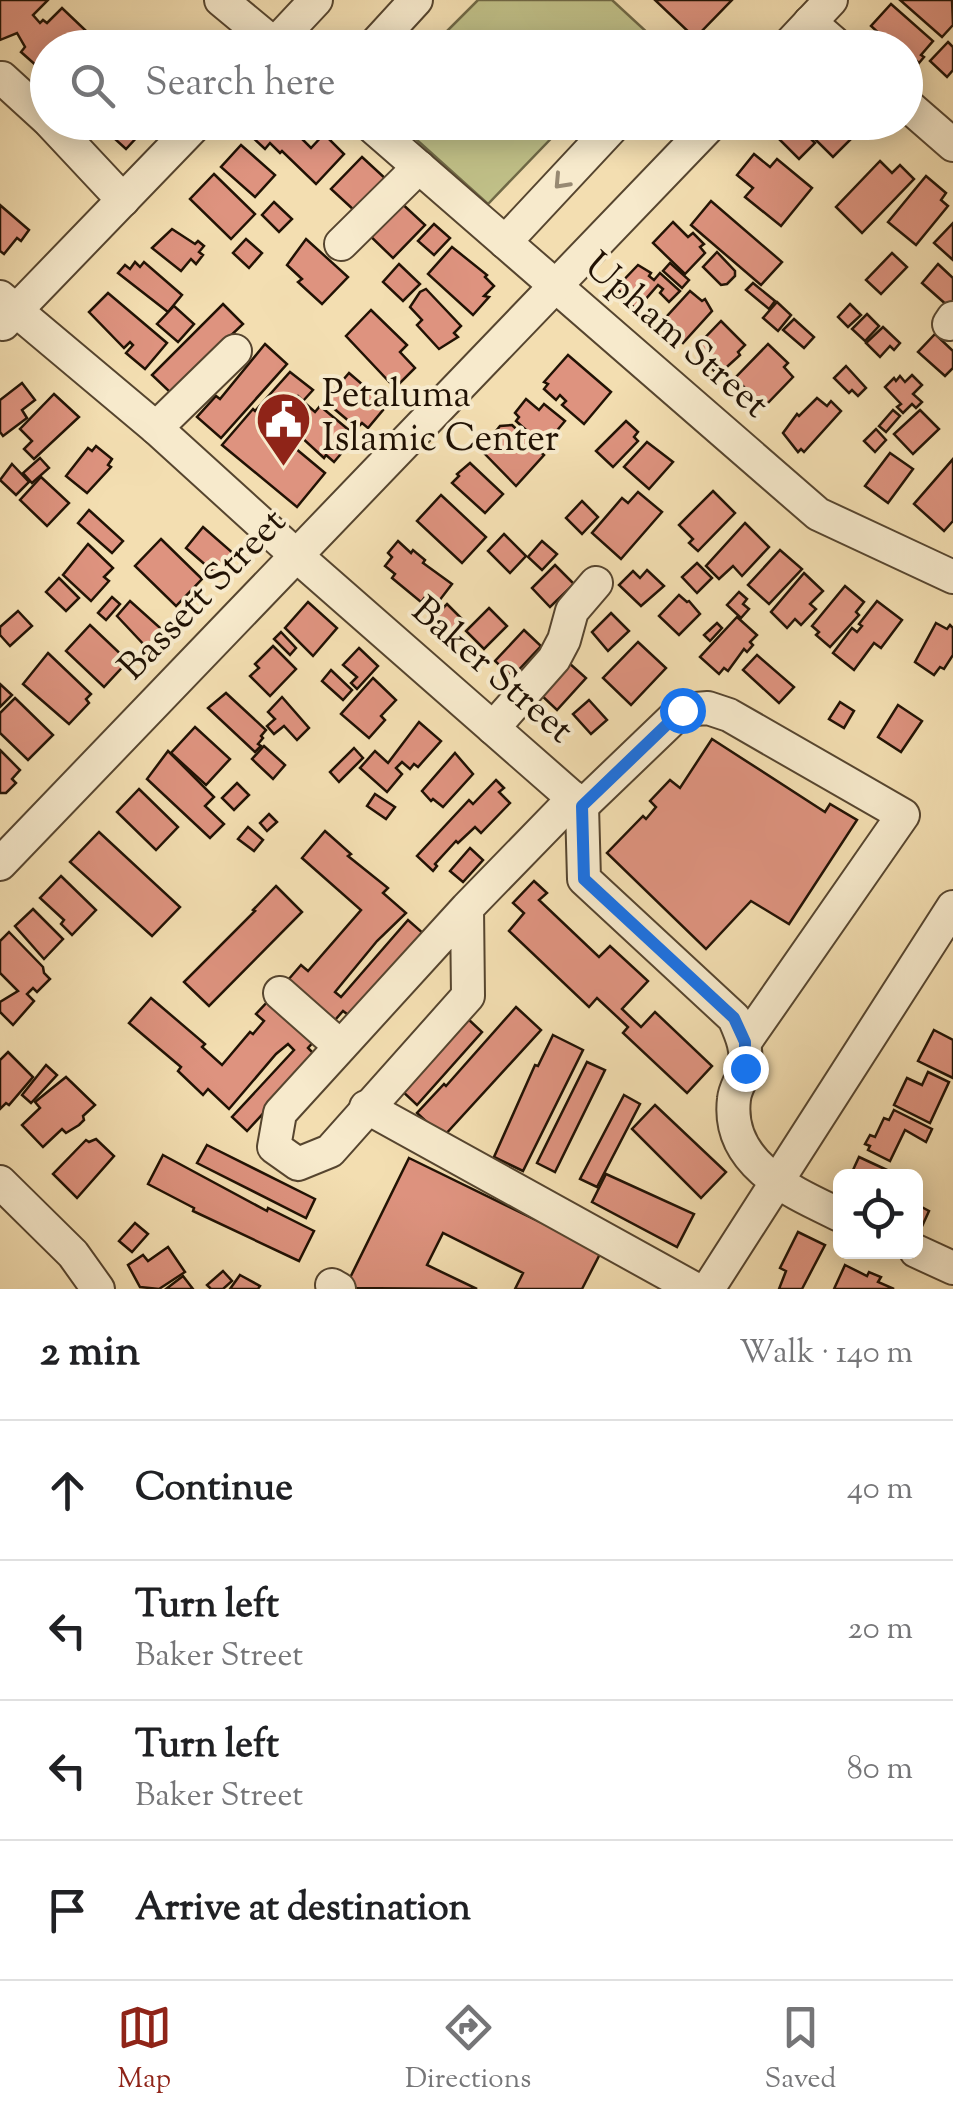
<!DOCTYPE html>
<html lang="en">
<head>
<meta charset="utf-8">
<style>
	:root { --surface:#fff; --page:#f2f2f2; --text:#202124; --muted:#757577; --line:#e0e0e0; --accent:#8f2418 }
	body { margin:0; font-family:"Sorts Mill Goudy",serif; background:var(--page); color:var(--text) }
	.controls { position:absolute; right:30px; bottom:30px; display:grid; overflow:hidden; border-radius:15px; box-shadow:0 5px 25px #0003 }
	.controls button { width:90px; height:90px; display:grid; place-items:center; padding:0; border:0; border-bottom:2px solid var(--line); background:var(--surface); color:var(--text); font:50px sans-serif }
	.stop { position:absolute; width:30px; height:30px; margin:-22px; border:8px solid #1a73e8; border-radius:50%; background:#fff }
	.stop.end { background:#1a73e8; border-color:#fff; box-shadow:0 2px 10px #0008 }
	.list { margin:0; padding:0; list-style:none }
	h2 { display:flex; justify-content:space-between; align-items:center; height:130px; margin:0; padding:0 40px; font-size:42px }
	h2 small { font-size:32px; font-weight:400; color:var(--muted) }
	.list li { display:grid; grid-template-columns:65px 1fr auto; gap:30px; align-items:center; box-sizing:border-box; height:140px; padding:0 40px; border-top:2px solid var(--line) }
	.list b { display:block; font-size:38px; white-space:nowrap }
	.list p { margin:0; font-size:32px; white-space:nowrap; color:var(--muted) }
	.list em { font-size:32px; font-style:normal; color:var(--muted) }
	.icon { flex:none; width:55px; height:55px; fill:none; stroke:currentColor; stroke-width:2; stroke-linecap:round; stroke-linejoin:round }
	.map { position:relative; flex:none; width:953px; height:1289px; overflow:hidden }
	.search { position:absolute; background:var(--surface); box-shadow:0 5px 25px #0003; left:30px; right:30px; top:30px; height:110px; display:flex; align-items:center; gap:25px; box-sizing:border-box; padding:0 35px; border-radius:55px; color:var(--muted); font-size:38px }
	.sheet { height:690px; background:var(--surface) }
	nav { display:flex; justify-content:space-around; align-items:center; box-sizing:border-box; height:140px; border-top:2px solid var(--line); background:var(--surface); font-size:28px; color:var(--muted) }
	nav a { display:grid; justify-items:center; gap:5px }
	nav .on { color:var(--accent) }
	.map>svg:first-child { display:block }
	.green { fill:#c0c088; stroke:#706946; stroke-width:2.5 }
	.building { fill:#de937f; stroke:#211204; stroke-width:2.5 }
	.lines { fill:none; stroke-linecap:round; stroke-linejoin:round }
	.minor-casing { stroke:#56452f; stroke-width:36 }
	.minor { stroke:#f7eacc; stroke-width:32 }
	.oneway { stroke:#978972 }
	.route { stroke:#1a73e8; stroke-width:12 }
	.labels { text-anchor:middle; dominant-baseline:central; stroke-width:8; stroke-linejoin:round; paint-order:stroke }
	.street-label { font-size:38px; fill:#211204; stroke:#f7eacc }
	.poi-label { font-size:38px; fill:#211204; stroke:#f7eacc; text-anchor:start }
</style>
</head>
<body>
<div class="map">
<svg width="953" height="1289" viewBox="0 0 953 1289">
	<rect width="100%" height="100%" fill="#f3deb1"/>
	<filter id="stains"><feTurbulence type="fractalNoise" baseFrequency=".002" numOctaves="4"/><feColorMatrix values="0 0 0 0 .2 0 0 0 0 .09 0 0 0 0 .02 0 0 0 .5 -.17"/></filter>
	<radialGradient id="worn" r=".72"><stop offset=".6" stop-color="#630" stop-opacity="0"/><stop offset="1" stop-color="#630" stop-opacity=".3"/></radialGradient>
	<g class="green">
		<path d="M478 0H612L650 35 638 47H431Z"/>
		<path d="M398 123H566L488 204Z"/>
	</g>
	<g class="building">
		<path d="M0 0H48L33 15 40 23 43 20 47 23 62 8 104 48H48V76L21 52 25 47 17 33 0 40Z"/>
		<path d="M655 0H732L695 38Z"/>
		<path d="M900 0H952L953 25 942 37Z"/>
		<path d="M891 4 933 41 921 55 924 57 919 63 911 56 908 60 906 57V48H895L871 26Z"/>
		<path d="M948 42 953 47V70L947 77 930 61Z"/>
		<path d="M112 122H151L126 149 105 130Z"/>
		<path d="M264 122H295L303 130 298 135 311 148 324 134 344 154 316 184 282 151 280 153 270 143 265 149 251 136Z"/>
		<path d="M799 122H852L860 130 833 157 813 137 811 139 815 143 799 159 780 140 796 125 803 132 806 129Z"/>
		<path d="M241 145 275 175 255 197 221 167Z"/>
		<path d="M754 154 770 167 777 159 812 188 781 226 745 197 753 188 737 175Z"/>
		<path d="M362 157 387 180 356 212 331 189Z"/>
		<path d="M880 161 892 173 900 165 914 179 862 233 836 207Z"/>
		<path d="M214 174 255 214 231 239 190 199Z"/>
		<path d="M926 176 946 193 941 200 948 206 916 245 888 222Z"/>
		<path d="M397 199 425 225 393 258 365 231Z"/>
		<path d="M711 201 782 262 761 285 691 225Z"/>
		<path d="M274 202 292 219 279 232 262 215Z"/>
		<path d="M0 205 29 230 21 241 17 238 4 254 0 251Z"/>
		<path d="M673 222 688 237 693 233 704 244 700 247 705 253 685 274 653 243Z"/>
		<path d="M953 223V260L934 243Z"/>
		<path d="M434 224 450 238 434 255 418 241Z"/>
		<path d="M172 229 195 244 198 241 204 246 199 252 203 255 196 264 191 259 181 271 152 248Z"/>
		<path d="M246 239 262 253 249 268 233 253Z"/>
		<path d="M306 239 348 277 322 304 298 282 302 279 287 265Z"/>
		<path d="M452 247 487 275 485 277 494 286 484 296 489 297 473 315 428 274Z"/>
		<path d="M717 252 735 271V276L727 284 721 285 703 267Z"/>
		<path d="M892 253 907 267 881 294 866 280Z"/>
		<path d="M135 262 140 267 144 262 182 295 168 312 118 273 125 265 130 269Z"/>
		<path d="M670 263 689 280 682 288 663 271Z"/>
		<path d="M399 264 420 284 403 301 383 282Z"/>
		<path d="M938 264 953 278V303L949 307 922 283Z"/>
		<path d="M638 265 651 273 649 276 654 280 660 273 680 291 669 302 660 293 663 289 658 285 637 309 621 298 624 295 616 288Z"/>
		<path d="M753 283 775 301 769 309 746 290Z"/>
		<path d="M426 289 461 326 454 333 458 337 439 349 417 325 422 320 410 307 420 292Z"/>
		<path d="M690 291 702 301 705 299 712 311 683 343 670 331 667 334 658 326Z"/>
		<path d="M108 293 167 343 145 369 126 353 133 345 130 342 124 348 89 312Z"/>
		<path d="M777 302 791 315 778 331 763 318Z"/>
		<path d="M223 304 243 324 188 376 173 395 152 375Z"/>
		<path d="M850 304 861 315 848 327 838 317Z"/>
		<path d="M174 306 194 324 178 342 157 324Z"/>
		<path d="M371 310 407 345 400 352 415 368 395 388 346 336Z"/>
		<path d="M867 314 879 326 865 341 852 329Z"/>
		<path d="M794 319 814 337 804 348 783 330Z"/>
		<path d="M721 321 745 345 738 352 740 355 718 375 700 357 704 352 697 346Z"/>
		<path d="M883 327 900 343 894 350 890 346 880 357 866 343Z"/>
		<path d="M935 334 953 351V368L945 376 918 352Z"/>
		<path d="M265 344 287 364 221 438 197 417 216 396 220 399Z"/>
		<path d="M768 344 788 363 784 367 793 377 764 407 735 378Z"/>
		<path d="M568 355 611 392 584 424 562 405 566 401 560 395 556 400 544 389 548 384 544 382Z"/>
		<path d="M846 366 866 388 858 396 852 390 849 393 834 378Z"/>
		<path d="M290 372 313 390 303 401 298 396 271 428 325 473 297 507 222 445 253 409 255 411Z"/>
		<path d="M349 373 384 403 380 407 383 410 368 428 362 423 357 428 325 401Z"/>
		<path d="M912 375 922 385 913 394 922 402 916 408 912 404 903 413 897 407 901 404 885 387 894 378 896 381 900 376 905 382Z"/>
		<path d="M22 383 35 400 22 410 27 418 3 436 0 432V400Z"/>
		<path d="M54 394 79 417 34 459 24 449 32 441 20 429Z"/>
		<path d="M817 398 827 406 831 401 841 411 804 452 801 449 798 452 783 433 797 414 799 416Z"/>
		<path d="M526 399 539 410 544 404 565 421 544 446 516 421 519 417 515 413Z"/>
		<path d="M306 404 315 412 320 406 356 436 334 462 326 455 324 458 288 425Z"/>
		<path d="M893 410 900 416 886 432 879 426Z"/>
		<path d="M920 410 939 429 913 454 894 434Z"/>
		<path d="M626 421 638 432 634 437 638 441 613 467 596 451Z"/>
		<path d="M512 425 544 455 516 486 481 450 500 426Z"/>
		<path d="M876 429 886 440 875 452 864 441Z"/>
		<path d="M647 442 673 462 649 489 624 467Z"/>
		<path d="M96 446 112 459 108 465 111 467 87 493 66 476 88 448 92 451Z"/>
		<path d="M890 453 913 469 888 503 865 486Z"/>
		<path d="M40 458 49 468 32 483 23 473Z"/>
		<path d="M953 459V521L944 531 914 504Z"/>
		<path d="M470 463 503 494 485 513 452 483 459 476 457 474Z"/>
		<path d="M12 464 29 482 16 495 0 480Z"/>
		<path d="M41 477 69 503 47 526 20 500Z"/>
		<path d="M713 491 735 513 698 551 689 543 693 539 679 525Z"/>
		<path d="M638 492 662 512 621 559 592 533 622 498 628 503Z"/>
		<path d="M441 495 486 537 462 563 417 521Z"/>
		<path d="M582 501 598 517 582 534 566 518Z"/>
		<path d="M89 510 123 541 112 553 78 523Z"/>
		<path d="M745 523 769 547 742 576 733 566 719 579 706 566Z"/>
		<path d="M203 527 234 554 216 574 186 548Z"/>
		<path d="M504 534 526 556 510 573 488 551Z"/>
		<path d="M161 539 202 579 176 606 135 566Z"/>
		<path d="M398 541 411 553 413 550 425 560 423 563 452 584 439 601 429 592 421 602 392 578 395 574 385 566 392 557 388 553Z"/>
		<path d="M542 541 557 554 542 570 528 557Z"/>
		<path d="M88 544 113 568 104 577 109 581 91 601 63 575Z"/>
		<path d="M780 550 802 569 769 604 748 585Z"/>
		<path d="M697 563 712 578 697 593 682 577Z"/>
		<path d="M555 565 574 584 550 607 532 588Z"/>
		<path d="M647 570 664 586 641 606 619 585 633 571 640 578Z"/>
		<path d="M804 573 823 591 810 604 816 609 801 625 795 619 787 628 771 612Z"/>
		<path d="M59 578 79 598 66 611 46 592Z"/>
		<path d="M845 586 864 602 856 612 859 615 830 647 816 635 819 632 812 626Z"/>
		<path d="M739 592 747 599 743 604 749 609 741 618 727 605Z"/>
		<path d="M679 595 687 602 689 601 700 614 679 635 659 616Z"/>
		<path d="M112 597 120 604 106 620 98 613Z"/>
		<path d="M130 601 168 635 157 647 153 644 148 649 117 616Z"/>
		<path d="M877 601 902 620 881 648 874 643 854 670 833 653 852 628 857 632 862 626 859 624Z"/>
		<path d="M308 602 337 628 313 656 285 628Z"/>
		<path d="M447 604 463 620 446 637 430 621Z"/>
		<path d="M489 608 507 626 484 649 466 631Z"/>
		<path d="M18 611 32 626 10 646 0 635V627Z"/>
		<path d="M611 613 629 631 608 651 592 632Z"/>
		<path d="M737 617 757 635 750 642 753 645 747 652 744 649 728 671 724 668 719 674 700 657Z"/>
		<path d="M717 623 722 628 710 641 704 635Z"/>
		<path d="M936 623 947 629 950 625 953 628V655L944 669 940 667 934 675 915 662Z"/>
		<path d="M90 625 128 661 104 687 66 651Z"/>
		<path d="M524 630 541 646 512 677 495 661Z"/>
		<path d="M281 632 296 648 290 655 274 639Z"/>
		<path d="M638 642 666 668 631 705 603 678Z"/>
		<path d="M273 646 296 669 270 696 250 676 259 668 255 664Z"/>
		<path d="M359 648 378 666 357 689 351 683 357 677 343 665Z"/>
		<path d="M48 653 91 694 86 699 89 703 69 724 23 684Z"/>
		<path d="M757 655 794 687 779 703 743 670Z"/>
		<path d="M569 663 586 678 557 710 540 694Z"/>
		<path d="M331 670 352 690 343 700 322 681Z"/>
		<path d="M373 678 396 700 381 716 385 720 369 738 341 714Z"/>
		<path d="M0 684 12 695 0 707Z"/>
		<path d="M226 693 266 730 261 736 263 738 258 744 261 746 255 752 208 708Z"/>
		<path d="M282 697 309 728 297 740 284 726 274 734 267 726 275 719 268 712Z"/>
		<path d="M15 698 53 735 28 760 0 733V713Z"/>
		<path d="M589 700 607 720 591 734 573 714Z"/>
		<path d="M840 702 854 711 844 728 829 719Z"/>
		<path d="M898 705 922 721 901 752 878 737Z"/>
		<path d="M419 722 441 741 418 767 414 764 410 769 402 762 396 768 402 774 387 792 360 768 375 751 388 763Z"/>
		<path d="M195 727 230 759 206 785 171 753Z"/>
		<path d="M712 739 825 812 830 804 857 820 789 924 751 901 706 949 607 853 643 816 646 819 656 807 650 801 670 780 680 788Z"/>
		<path d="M264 746 285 765 273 779 252 759Z"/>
		<path d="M354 748 363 758 339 782 330 772Z"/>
		<path d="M0 750 20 770 12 779 16 783 6 793H0Z"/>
		<path d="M168 751 214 797 205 806 224 824 210 838 147 779Z"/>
		<path d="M455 753 473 774 443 807 433 799 431 801 422 791Z"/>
		<path d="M496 780 504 788 499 792 510 803 481 833 475 827 458 843 456 841 435 864 437 866 433 871 417 856 469 800 473 804Z"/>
		<path d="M237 783 249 795 234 810 222 798Z"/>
		<path d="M139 789 178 827 156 850 117 812Z"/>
		<path d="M375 794 395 807 386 819 367 806Z"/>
		<path d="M269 814 277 822 267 831 260 823Z"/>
		<path d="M248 827 263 840 254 851 238 839Z"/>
		<path d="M325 831 351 854 348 856 388 888 383 893 406 913 377 941 335 992 341 997 408 920 424 934 351 1017 343 1011 335 1020 288 980 301 965 308 971 361 910 302 858Z"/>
		<path d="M99 832 180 907 152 936 70 862Z"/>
		<path d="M470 848 483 860 463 882 450 871Z"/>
		<path d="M61 876 96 910 72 935 61 924 64 920 40 898Z"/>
		<path d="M534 881 547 893 539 900 599 957 610 946 648 981 622 1009 641 1027 655 1012 712 1066 687 1093 623 1033 628 1027 597 998 589 1007 509 931 524 913 513 903Z"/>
		<path d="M276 886 302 912 209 1006 184 982 255 911 253 910Z"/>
		<path d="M33 909 63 939 44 959 15 926Z"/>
		<path d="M9 932 43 967 44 973 50 979 37 992 33 988 27 994 34 1001 13 1025 0 1012V1002L18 991 0 973V941Z"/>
		<path d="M151 998 205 1044 202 1047 222 1065 250 1032 253 1034 264 1021 256 1014 271 998 316 1039 308 1048 316 1056 247 1131 232 1117 294 1050 288 1044 276 1054 229 1109 208 1089 203 1095 178 1071 181 1067 129 1023Z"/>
		<path d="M516 1007 541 1030 443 1137 417 1113 444 1084 446 1086Z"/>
		<path d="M467 1018 482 1032 417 1105 401 1090Z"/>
		<path d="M934 1030 953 1040V1078L918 1061Z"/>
		<path d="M553 1035 583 1050 523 1171 494 1157 535 1065 538 1066Z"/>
		<path d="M8 1052 33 1077 9 1105 6 1103 0 1109V1060Z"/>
		<path d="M587 1062 605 1070 555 1172 537 1163Z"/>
		<path d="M46 1065 57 1075 31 1103 22 1095Z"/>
		<path d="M928 1072 949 1082 930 1123 894 1105 907 1078 922 1085Z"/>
		<path d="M66 1077 95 1105 83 1116 84 1120 79 1125 66 1133 62 1129 43 1147 22 1125 40 1108 35 1102Z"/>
		<path d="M624 1095 640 1104 597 1187 580 1179Z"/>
		<path d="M655 1105 726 1172 701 1198 632 1129Z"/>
		<path d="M894 1110 932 1129 926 1142 905 1130 890 1161 868 1150 870 1146 865 1144 870 1135 875 1137 884 1118 889 1120Z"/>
		<path d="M96 1139 114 1156 77 1198 53 1174 86 1140 89 1142Z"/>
		<path d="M207 1145 315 1199 306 1218 197 1163Z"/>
		<path d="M163 1155 267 1211 268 1208 314 1231 299 1261 193 1211 194 1208 148 1184Z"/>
		<path d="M859 1157 900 1176H856L858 1172 853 1170Z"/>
		<path d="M409 1158 601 1252 582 1289H515L523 1273 443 1233 427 1265 477 1289 345 1288Z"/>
		<path d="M606 1174 694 1214 677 1247 592 1202Z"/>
		<path d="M916 1204 929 1211 919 1233 916 1232Z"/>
		<path d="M135 1223 148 1234 132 1252 119 1241Z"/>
		<path d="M798 1232 825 1245 802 1289H779L786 1271 780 1268Z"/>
		<path d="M168 1247 185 1272 159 1289 140 1287 128 1265 143 1255 148 1261Z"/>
		<path d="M845 1265 867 1276 869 1272 881 1277 878 1282 894 1289H834Z"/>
		<path d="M223 1271 232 1281 223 1289H211L207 1285Z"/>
		<path d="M240 1275 260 1286 258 1289H230Z"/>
		<path d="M183 1276 193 1289H166Z"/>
	</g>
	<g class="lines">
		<defs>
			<g id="minor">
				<path d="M221 0 279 48"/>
				<path d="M810 22 840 48"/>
				<path d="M271 48 316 0"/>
				<path d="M372 48 416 0"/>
				<path d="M786 48 831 0"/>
				<path d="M2 78 48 120"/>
				<path d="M906 104 953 145"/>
				<path d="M50 122 123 200"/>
				<path d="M367 122 818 514 953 577"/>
				<path d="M505 242 617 122"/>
				<path d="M341 244 419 167"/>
				<path d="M0 297 156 428 298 557 582 806 584 879 734 1018C741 1034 749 1051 744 1070 742 1080 735 1088 734 1099 726 1164 792 1192 840 1215"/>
				<path d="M3 324 198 122"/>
				<path d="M949 324 953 318"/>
				<path d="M156 428 235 351"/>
				<path d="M493 728 554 659 564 640 572 611 596 583"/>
				<path d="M582 806 682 710 708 708 729 715 903 815 745 1042"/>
				<path d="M0 864 713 122"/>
				<path d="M467 908 468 996 330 1151 298 1164 274 1147 280 1113 467 908 574 798"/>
				<path d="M280 993 340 1046"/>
				<path d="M366 1107 695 1289"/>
				<path d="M0 1182 73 1254 98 1289"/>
				<path d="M916 1251 953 1268"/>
				<path d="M332 1285 339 1289"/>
				<path d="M708 1289 953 907"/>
			</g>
		</defs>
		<use href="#minor" class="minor-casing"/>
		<use href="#minor" class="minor"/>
	</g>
	<defs><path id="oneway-chevron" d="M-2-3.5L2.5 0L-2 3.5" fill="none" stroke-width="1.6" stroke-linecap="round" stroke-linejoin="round" transform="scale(2.5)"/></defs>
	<use class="oneway" href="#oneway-chevron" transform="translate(561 182) rotate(133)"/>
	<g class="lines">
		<path class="route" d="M682 710 582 806 584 879 734 1018 745 1042V1068"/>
	</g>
	<defs>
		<symbol id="civic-pin" viewBox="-11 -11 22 30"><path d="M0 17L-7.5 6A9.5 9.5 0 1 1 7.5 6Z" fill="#8f2418" stroke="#f7eacc"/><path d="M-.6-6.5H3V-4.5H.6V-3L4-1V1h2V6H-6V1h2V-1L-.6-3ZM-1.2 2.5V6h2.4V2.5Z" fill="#fff"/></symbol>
	</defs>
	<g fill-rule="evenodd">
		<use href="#civic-pin" x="252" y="388" width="63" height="86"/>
	</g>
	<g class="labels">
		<g class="street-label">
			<text transform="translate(675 337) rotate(41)">Upham Street</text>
			<text transform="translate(204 596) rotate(-46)">Bassett Street</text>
			<text transform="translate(491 672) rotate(41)">Baker Street</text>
		</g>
		<g class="poi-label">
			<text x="322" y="397">Petaluma<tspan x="322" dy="44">Islamic Center</tspan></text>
		</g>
	</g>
	<rect width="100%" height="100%" filter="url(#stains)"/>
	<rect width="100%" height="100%" fill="url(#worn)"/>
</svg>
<div class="controls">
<button><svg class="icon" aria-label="locate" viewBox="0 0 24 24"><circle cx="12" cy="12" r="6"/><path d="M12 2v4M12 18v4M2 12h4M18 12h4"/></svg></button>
</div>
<div class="stop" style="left:682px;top:710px"></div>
<div class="stop end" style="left:745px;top:1068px"></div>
<div class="search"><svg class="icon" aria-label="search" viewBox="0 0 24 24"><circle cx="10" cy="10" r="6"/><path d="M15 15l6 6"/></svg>Search here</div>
</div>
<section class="sheet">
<h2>2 min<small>Walk · 140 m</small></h2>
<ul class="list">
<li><svg class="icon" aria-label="ahead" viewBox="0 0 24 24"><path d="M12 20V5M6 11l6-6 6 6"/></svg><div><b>Continue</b></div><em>40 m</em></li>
<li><svg class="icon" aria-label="left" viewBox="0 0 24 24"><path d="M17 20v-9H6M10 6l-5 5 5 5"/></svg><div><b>Turn left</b><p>Baker Street</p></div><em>20 m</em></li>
<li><svg class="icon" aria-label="left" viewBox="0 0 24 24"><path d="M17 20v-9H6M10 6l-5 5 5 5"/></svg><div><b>Turn left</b><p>Baker Street</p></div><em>80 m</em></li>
<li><svg class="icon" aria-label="arrive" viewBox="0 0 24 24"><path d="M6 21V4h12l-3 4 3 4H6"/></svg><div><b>Arrive at destination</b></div></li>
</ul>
</section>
<nav>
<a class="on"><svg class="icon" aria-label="map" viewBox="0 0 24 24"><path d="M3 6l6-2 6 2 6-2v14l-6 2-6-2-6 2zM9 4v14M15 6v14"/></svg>Map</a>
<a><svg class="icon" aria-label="directions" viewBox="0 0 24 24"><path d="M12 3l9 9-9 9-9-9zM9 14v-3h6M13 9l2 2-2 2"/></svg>Directions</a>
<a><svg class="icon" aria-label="saved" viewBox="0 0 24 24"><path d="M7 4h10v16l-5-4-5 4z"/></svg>Saved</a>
</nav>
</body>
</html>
